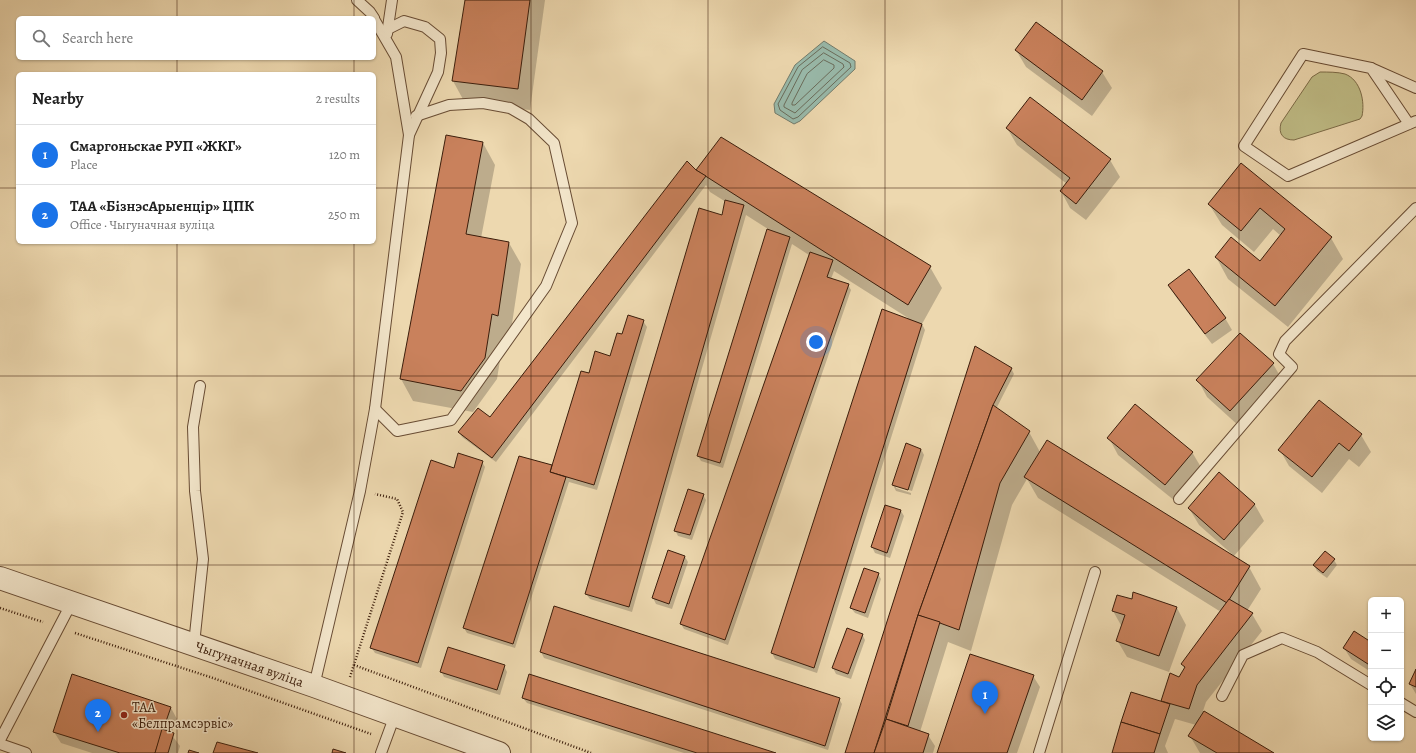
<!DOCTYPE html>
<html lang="en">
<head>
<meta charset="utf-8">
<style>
	:root { --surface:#fff; --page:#f2f2f2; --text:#222; --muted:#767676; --line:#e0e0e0; --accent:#1a73e8 }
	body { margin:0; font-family:Alegreya,serif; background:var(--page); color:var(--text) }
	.controls { position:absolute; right:12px; bottom:12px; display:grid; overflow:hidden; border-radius:6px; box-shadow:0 1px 3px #0004 }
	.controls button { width:36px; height:36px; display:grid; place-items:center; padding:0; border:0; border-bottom:1px solid var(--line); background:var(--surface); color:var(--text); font:20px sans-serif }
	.you { position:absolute; left:816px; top:342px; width:14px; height:14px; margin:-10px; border:3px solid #fff; border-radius:50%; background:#1a73e8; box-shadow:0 0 0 6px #1a73e833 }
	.badge { display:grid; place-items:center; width:26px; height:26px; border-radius:50%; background:var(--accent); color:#fff; font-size:13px; font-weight:700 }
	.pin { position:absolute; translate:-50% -33px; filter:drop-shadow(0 1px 2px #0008) }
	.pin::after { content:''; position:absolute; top:21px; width:14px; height:12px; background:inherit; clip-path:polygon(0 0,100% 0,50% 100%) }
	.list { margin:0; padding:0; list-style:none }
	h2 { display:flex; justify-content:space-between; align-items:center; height:52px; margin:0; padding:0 16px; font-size:17px }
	h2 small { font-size:13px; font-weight:400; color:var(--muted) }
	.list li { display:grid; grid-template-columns:26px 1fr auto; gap:12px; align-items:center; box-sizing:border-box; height:60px; padding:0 16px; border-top:1px solid var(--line) }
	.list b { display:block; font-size:15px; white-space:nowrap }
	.list p { margin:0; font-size:13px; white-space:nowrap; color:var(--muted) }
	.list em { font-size:13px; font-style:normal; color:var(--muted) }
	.icon { flex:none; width:22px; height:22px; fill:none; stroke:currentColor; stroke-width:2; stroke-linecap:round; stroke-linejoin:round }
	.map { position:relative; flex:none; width:1416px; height:753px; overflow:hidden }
	.search { position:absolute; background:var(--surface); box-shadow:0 1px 3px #0004; left:16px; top:16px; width:360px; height:44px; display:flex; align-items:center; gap:10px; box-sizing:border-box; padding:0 14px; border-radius:6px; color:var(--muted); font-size:15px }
	.panel { position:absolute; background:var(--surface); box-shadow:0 1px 3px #0004; left:16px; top:72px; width:360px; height:172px; border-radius:6px }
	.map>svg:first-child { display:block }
	.green { fill:#bfbc86; stroke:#7d6c48 }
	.water { fill:#99baab; stroke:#737b6b }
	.shadow { fill:#0003 }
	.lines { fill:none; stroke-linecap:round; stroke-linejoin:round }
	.shore { stroke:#6a6c5b; stroke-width:1 }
	.building { fill:#c9815c; stroke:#3b1d0b }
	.service-casing { stroke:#684c34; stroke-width:12 }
	.tertiary-casing { stroke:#684c34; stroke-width:24 }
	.path { stroke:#3b1d0b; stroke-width:2.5; stroke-dasharray:1 2; stroke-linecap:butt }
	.service { stroke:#f3e6cb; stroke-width:10 }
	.tertiary { stroke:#f3e6cb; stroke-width:22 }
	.grid { fill:none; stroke:#3b1d0b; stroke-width:1; stroke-opacity:0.55 }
	.poi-dot { fill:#8f2418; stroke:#f3e6cb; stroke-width:1.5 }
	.labels { text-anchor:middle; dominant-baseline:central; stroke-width:3; stroke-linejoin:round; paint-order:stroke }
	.street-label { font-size:14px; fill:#3b1d0b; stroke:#f3e6cb }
	.poi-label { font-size:14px; fill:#3b1d0b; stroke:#f3e6cb; text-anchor:start }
</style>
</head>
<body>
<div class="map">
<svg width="1416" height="753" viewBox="0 0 1416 753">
	<rect width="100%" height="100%" fill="#edd8af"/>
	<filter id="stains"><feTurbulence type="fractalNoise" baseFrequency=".005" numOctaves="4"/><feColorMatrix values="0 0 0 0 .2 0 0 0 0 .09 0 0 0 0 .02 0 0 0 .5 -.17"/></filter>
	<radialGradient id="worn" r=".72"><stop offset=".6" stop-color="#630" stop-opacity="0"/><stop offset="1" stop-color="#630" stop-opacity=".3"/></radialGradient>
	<path class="green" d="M1320 72C1328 72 1338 72 1345 74 1361 80 1365 102 1362 116L1360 119 1294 140C1283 140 1278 134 1281 123L1312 77Z"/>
	<path class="water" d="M824 41 855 61V69L800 121 794 124 775 113 774 104 795 65Z"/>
	<g class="shadow">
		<path d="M466 0H545L530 110 465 103 453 81Z"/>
		<path d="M1016 50 1102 72 1112 88 1092 116 1026 67Z"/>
		<path d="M1030 98 1110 160 1120 177 1086 220 1070 208 1061 191 1067 184 1017 145 1007 128Z"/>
		<path d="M447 136 483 143 495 165 481 238 509 243 521 264 510 337 504 335 497 379 473 412 413 401 401 379Z"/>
		<path d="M1241 165 1331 238 1343 259 1288 327 1228 279 1216 257 1260 262 1281 236 1273 229 1254 252 1222 225 1209 204Z"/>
		<path d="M696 172 930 267 942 288 922 324 925 330 817 673 775 659 772 653 908 318 834 271 831 279 848 285 851 290 728 645 684 629 681 624 809 255 792 244 723 468 701 461 698 456 768 229 746 215 632 612 590 599 586 594 723 216 726 202 710 192 706 185 496 462 462 437 459 432 490 418Z"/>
		<path d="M1169 286 1225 318 1232 330 1212 344 1176 297Z"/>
		<path d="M643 321 647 327 597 490 569 482 515 648 467 633 464 628 520 457 552 467 589 374 611 357 622 335Z"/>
		<path d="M976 347 1011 368 1014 374 996 409 1029 432 1040 452 1249 567 1261 589 1247 611 1252 614 1262 631 1206 702 1203 711 1272 753H1200L1190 736 1196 725 1175 719 1165 746 1168 753H1113L1163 703 1162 701 1185 669 1182 664 1221 612 1038 498 1027 479 1012 505 971 651 948 642 920 732 928 735 935 746 933 753H846Z"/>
		<path d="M1273 364 1283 381 1240 427 1207 397 1198 380Z"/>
		<path d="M1319 401 1361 435 1371 452 1359 467 1349 459 1322 493 1289 466 1280 450Z"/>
		<path d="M1109 438 1192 452 1202 469 1175 501 1118 455Z"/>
		<path d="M921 449 924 455 912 491 896 486V488L911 493V495L896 491 893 485Z"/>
		<path d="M482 462 485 467 421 668 375 653 371 647 454 469Z"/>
		<path d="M1219 474 1255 505 1264 521 1234 556 1199 525 1189 508Z"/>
		<path d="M703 495 706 500 692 540 678 536 675 530Z"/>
		<path d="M901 511 904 516 890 558 875 553 872 547Z"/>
		<path d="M685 557 688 562 672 609 656 604 653 598Z"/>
		<path d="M1334 560 1337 565 1327 578 1317 571 1314 565Z"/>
		<path d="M878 574 881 579 868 618 855 613 851 608Z"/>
		<path d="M1134 593 1177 608 1186 625 1169 672 1127 657 1117 640 1122 627 1113 611 1133 600Z"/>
		<path d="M862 634 865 640 851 679 836 674 833 668Z"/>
		<path d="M1371 643V672L1351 659 1344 648Z"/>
		<path d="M541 652 839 699 842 704 828 750 544 658Z"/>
		<path d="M504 666 507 672 500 695 444 677 441 671Z"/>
		<path d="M1416 671V694L1410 684Z"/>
		<path d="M73 675 171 708 177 719 171 734 180 746 178 753H92L61 743 54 732Z"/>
		<path d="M1033 676 1040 687 1017 753H938Z"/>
		<path d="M523 698 772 753H684L527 703Z"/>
	</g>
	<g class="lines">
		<g class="shore">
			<path d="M823 47 850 63 851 67 798 117 793 119 780 110 778 104 798 67Z"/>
			<path d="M824 53 843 64 844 67 795 113 784 107V105L802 70Z"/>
			<path d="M824 60 834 65V68L795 105H792V103L807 74Z"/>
		</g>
	</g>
	<g class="building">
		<path d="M465 0H530L518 89 452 81Z"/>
		<path d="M1036 22 1103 71 1082 100 1015 50Z"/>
		<path d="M1030 97 1111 159 1076 204 1060 191 1070 178 1006 128Z"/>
		<path d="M446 135 483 142 466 234 509 242 498 316 492 314 485 358 461 391 400 379Z"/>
		<path d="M721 137 931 266 908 305 696 170Z"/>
		<path d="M687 161 696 170 706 176 492 458 458 432 478 408 490 417Z"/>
		<path d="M1241 163 1332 237 1275 306 1215 257 1231 237 1260 261 1285 229 1260 208 1241 231 1208 204Z"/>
		<path d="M725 200 744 205 629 607 585 594 699 208 722 215Z"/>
		<path d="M767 229 790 237 720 463 697 456Z"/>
		<path d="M810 252 833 260 827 277 849 284 725 640 680 624Z"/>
		<path d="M1189 269 1226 318 1205 334 1168 285Z"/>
		<path d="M882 309 922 324 814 668 771 653Z"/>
		<path d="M628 315 644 320 594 485 550 472 581 371 589 373 595 351 610 356 617 333 622 334Z"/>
		<path d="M1240 333 1274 363 1230 411 1196 380Z"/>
		<path d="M975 346 1012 368 993 405 918 615 874 753H845Z"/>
		<path d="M1319 400 1362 434 1349 451 1339 443 1312 477 1278 450Z"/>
		<path d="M1135 404 1193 452 1165 485 1107 438Z"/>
		<path d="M993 405 1030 431 1000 483 959 630 918 615Z"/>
		<path d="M1047 440 1250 566 1227 603 1024 477Z"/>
		<path d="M906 443 921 449 908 490 892 485Z"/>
		<path d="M458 453 483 461 418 663 370 648 431 460 454 468Z"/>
		<path d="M519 456 552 465 550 472 566 477 513 644 463 628Z"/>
		<path d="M1219 472 1255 504 1224 540 1188 508Z"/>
		<path d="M688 489 704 494 690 535 674 531Z"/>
		<path d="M885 505 901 510 887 553 871 547Z"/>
		<path d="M668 550 685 556 669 604 652 598Z"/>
		<path d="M1325 551 1335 559 1323 573 1313 565Z"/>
		<path d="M864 568 879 573 865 613 850 608Z"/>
		<path d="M1133 592 1177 607 1159 656 1116 641 1125 615 1112 611 1117 595 1132 599Z"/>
		<path d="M1229 599 1253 613 1197 685 1189 709 1161 701 1170 673 1179 677 1185 667 1181 664Z"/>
		<path d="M554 606 840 698 825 746 540 652Z"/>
		<path d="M918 615 940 622 908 726 886 719Z"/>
		<path d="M847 628 863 634 848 674 832 668Z"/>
		<path d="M1354 631 1371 642V666L1343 648Z"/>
		<path d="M448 647 505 665 497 690 440 672Z"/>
		<path d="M970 654 1034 675 1007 753H937Z"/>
		<path d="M1416 669V687L1409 684Z"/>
		<path d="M72 674 171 707 155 753H120L53 732Z"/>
		<path d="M529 674 776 753H697L522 698Z"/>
		<path d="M1131 692 1170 704 1160 734 1121 722Z"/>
		<path d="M1204 711 1274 753H1217L1188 736Z"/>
		<path d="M886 719 929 734 923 753H874Z"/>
		<path d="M1121 722 1160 734 1154 753H1112Z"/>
		<path d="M162 729 174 733 168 753H155Z"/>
		<path d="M217 742 258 753H213Z"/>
		<path d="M333 749 346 753H332Z"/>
		<path d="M189 750 199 753H188Z"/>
	</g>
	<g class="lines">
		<defs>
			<g id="service">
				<path d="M357 0 370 12 374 18"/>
				<path d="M374 19 396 57 409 135"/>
				<path d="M387 34 392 0"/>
				<path d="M1371 68 1416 88"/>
				<path d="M1409 124 1371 68 1303 54 1244 146 1288 176 1416 121"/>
				<path d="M375 409 397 431 451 420 546 286 572 223 554 143 529 119 510 108 483 103 449 105 416 116"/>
				<path d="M1179 499 1292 367 1279 354 1285 341 1416 208"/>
				<path d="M194 644 203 559 195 491 193 427 200 386"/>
				<path d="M314 686 360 491 375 409 409 135 438 72 441 53 440 39 425 27 404 21 388 29"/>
				<path d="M1222 696 1243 655 1282 638 1317 652 1371 685"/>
				<path d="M1401 703 1416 712"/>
				<path d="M0 740 72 602"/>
				<path d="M0 744 26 753"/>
				<path d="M381 753 395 715"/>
				<path d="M1039 753 1095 572"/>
			</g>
			<g id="tertiary">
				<path id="s1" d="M0 578 314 686 499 753"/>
			</g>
		</defs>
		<use href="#service" class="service-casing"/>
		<use href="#tertiary" class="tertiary-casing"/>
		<g class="path">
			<path d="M0 608 43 622"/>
			<path d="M75 633 213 678 371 734"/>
			<path d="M354 665 591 753"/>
			<path d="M350 677 403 512 397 499 375 494"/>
		</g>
		<use href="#service" class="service"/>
		<use href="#tertiary" class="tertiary"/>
	</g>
	<path class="grid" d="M177 0V18M354 0V18M531 0V753M708 0V753M885 0V753M1062 0V753M1239 0V753M177 58V74M354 58V74M0 188H18M374 188H1416M177 242V753M354 242V753M0 376H1416M0 565H1416"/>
	<circle class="poi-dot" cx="124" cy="715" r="4"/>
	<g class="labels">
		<g class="street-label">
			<text stroke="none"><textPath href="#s1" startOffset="264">Чыгуначная вуліца</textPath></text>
		</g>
		<g class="poi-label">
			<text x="132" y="707">ТАА<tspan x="132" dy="16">«Белпрамсэрвіс»</tspan></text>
		</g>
	</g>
	<rect width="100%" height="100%" filter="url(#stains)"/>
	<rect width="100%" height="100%" fill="url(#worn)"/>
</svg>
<div class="controls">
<button>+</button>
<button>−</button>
<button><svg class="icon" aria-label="locate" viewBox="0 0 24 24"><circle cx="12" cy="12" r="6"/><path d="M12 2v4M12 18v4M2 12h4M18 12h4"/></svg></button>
<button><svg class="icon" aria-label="layers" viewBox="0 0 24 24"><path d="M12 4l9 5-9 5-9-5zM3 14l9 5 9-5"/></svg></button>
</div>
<div class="you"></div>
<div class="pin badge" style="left:985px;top:714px">1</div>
<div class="pin badge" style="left:98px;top:732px">2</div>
<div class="search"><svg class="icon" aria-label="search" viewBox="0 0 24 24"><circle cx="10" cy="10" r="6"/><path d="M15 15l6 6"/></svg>Search here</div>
<section class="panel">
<h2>Nearby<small>2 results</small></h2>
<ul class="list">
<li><span class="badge">1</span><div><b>Смаргоньскае РУП «ЖКГ»</b><p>Place</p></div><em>120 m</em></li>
<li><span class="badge">2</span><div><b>ТАА «БізнэсАрыенцір» ЦПК</b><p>Office · Чыгуначная вуліца</p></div><em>250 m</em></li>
</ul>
</section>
</div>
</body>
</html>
